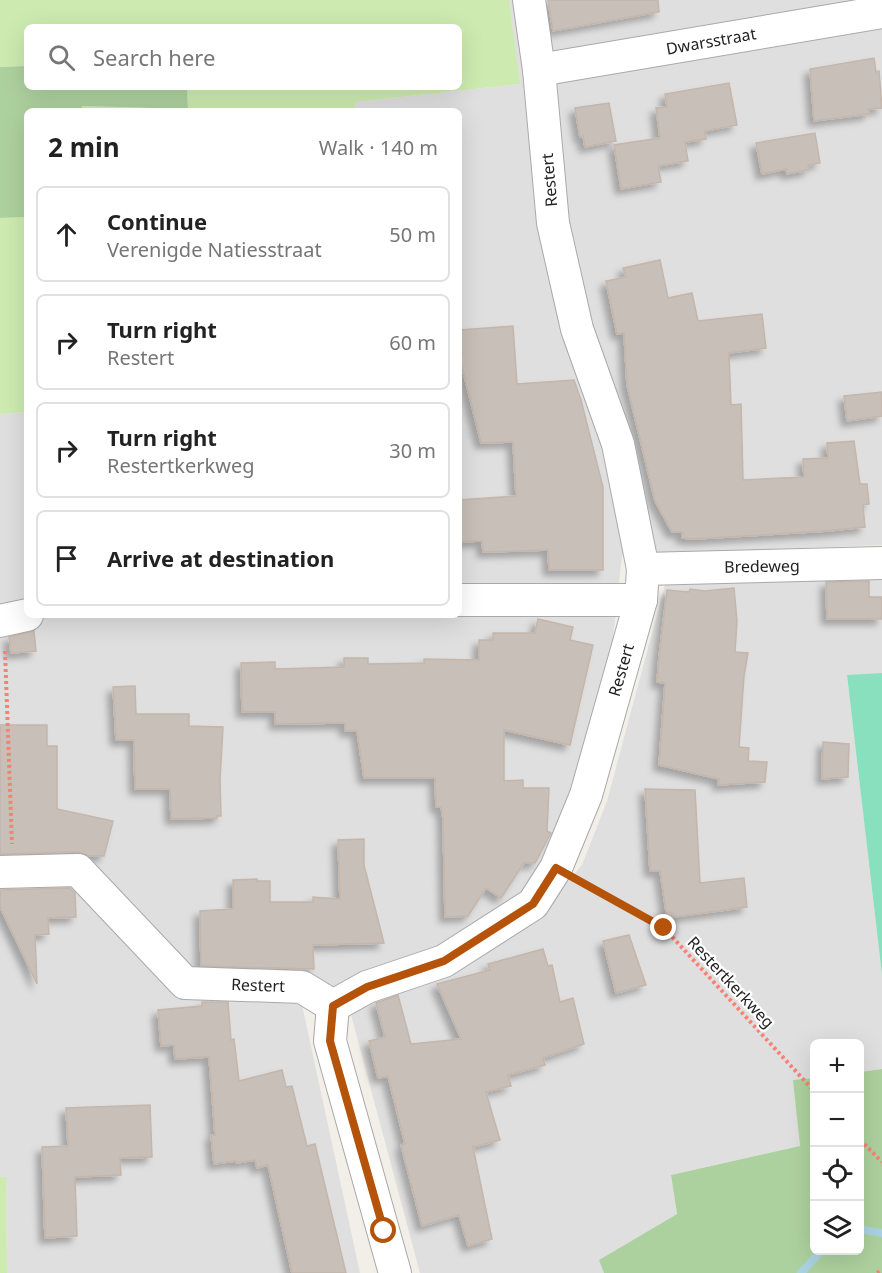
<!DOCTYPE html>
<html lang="en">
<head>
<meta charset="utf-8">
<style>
	:root { --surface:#fff; --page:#f2f2f2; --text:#222; --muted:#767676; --line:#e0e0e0 }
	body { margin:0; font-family:"Noto Sans",sans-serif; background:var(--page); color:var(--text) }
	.controls { position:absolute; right:18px; bottom:18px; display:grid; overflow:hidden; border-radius:9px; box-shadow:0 6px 24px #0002 }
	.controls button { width:54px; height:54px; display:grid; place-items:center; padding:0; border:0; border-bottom:2px solid var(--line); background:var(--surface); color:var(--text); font:30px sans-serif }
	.stop { position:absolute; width:18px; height:18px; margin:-14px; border:4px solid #b45309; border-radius:50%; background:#fff }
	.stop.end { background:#b45309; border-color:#fff; box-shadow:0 2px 6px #0008 }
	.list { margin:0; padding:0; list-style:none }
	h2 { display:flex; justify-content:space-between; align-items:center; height:78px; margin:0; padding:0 24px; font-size:26px }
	h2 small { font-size:20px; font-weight:400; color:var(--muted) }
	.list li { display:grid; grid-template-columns:39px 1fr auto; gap:18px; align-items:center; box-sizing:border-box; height:96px; margin:0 12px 12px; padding:0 12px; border:2px solid var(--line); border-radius:9px }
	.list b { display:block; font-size:22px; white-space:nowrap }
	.list p { margin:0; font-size:20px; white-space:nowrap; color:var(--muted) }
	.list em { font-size:20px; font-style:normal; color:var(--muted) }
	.icon { flex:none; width:33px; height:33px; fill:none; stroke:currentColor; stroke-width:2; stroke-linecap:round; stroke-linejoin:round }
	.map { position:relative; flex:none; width:882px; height:1273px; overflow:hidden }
	.search { position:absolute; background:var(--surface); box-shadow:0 6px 24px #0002; left:24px; top:24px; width:438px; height:66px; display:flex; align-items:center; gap:15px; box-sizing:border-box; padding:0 21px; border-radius:9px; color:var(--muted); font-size:22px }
	.panel { position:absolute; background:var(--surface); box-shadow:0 6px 24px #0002; left:24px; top:108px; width:438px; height:510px; border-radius:9px }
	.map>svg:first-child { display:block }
	.residential { fill:#e0dfdf }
	.grass { fill:#cdebb0 }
	.forest { fill:#add19e }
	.pitch { fill:#88e0be }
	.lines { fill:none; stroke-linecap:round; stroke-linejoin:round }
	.stream { stroke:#aad3df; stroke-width:8 }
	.building { fill:#c7bfb8; stroke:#c4b6ab; stroke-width:1.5; filter:url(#shadow) }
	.minor-casing { stroke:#a9a9a9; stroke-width:34 }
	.path { stroke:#fa8072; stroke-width:4; stroke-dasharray:3 3; stroke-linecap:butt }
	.minor { stroke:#fff; stroke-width:32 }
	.route { stroke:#b45309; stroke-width:8 }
	.labels { text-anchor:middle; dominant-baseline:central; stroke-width:4.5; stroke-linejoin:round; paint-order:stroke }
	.street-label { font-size:16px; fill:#222; stroke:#fff }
</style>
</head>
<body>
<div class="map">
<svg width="882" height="1273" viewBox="0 0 882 1273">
	<defs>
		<filter id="shadow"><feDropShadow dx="-5.5" dy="5.5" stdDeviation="3" flood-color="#0004"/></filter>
	</defs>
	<rect width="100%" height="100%" fill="#f2efe9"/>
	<g class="residential">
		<path d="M509 0H882V545L622 555 606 703 563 826 524 901 465 936 301 1000 360 1273H7L6 1177H0V414L27 412V615H459V111H356L355 102 519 84Z"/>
		<path d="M882 578V673L847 676 882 975V1069L860 1072V1044H814V1078L794 1081 800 1146 671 1175 677 1214 600 1260 604 1273H420L350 1011 541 912 582 865 607 801 665 585Z"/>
	</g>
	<g class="grass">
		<path d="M0 0H509L520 84 355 102 356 111H82V106L188 109 187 87H459V27H27V66L0 67Z"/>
		<path d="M27 217V412L0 414V218Z"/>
		<path d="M0 1177H6L7 1273H0Z"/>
	</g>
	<g class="forest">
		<path d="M27 66V87H187L188 109 82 106V111H27V217L0 218V67Z"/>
		<path d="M882 1069V1273H604L599 1260 677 1214 671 1175 800 1146 793 1080 814 1078V1250H860V1072Z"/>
	</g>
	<path class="pitch" d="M882 673V975L847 675Z"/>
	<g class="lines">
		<g class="stream">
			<path d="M860 1229 882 1233"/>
			<path d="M801 1273 822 1250"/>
		</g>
	</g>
	<g class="building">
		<path d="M548 0H658L659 12 553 31Z"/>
		<path d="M874 58 876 72 879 71 882 108 868 109 869 114 814 121 810 69Z"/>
		<path d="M729 83 737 125 705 131 706 139 685 142 688 161 658 166 661 182 621 189 614 145 660 138 656 108 667 107 665 94Z"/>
		<path d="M609 103 616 141 585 147 583 136 580 137 575 108Z"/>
		<path d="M815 133 820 163 808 165 809 170 787 174 786 169 762 174 756 143Z"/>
		<path d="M660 260 668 298 692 293 698 321 762 314 766 348 729 353 731 405 741 404 743 480 804 477 803 459 828 458 827 443 854 441 860 484H867L869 504 863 505 865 527 828 531 695 539 682 538V532H672L655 501 627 385 624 333 617 334 606 281 626 277 623 268Z"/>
		<path d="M513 326 517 384 574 380 581 400 603 487V570H549L548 550 483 552 482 541 459 542V500L516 496 513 442 481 443 459 355H462L460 330Z"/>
		<path d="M882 392V416L847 421 844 396Z"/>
		<path d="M869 581V597H882V619H827L826 582Z"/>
		<path d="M734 588 737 621 735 652 748 653 744 676 739 747 749 748 748 761 767 762 765 782 718 785 719 779 659 765 665 683 657 682 659 657 667 590 689 592 690 589 705 591Z"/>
		<path d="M538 619 573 627 570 640 593 645 570 745 504 730V781L523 780V788H549L547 831 551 833 535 863H524L501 898 486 888 468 916 445 917 443 819 441 807H436L435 778H364L357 731H345V723L275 724V712H242L241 663 275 662V669L344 667V658H368V664L424 663V659L479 660V640H493V633H535Z"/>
		<path d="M34 631 36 651 11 653 9 637Z"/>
		<path d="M135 686 136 714H189V726L223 727 220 779 221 816H217V818L171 819 170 789H135L134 740H116L113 687Z"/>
		<path d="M0 725H47V746H57V809L113 821 104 856H89L78 852 0 854Z"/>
		<path d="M823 742 849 744 848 777 822 779Z"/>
		<path d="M645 789 695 790 700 883 744 878 747 907 667 918 660 871H650Z"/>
		<path d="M364 839V865L384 943 313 945 314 969 201 966 200 911 233 909V880L257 879V881H270V902H313V897L340 899 338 840Z"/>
		<path d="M70 888 75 893 76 917 48 918 49 934 35 935 37 984 0 907V890Z"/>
		<path d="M629 935 646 985 616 993 603 941Z"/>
		<path d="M543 949 548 966 552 965 560 1002 573 998 584 1044 543 1058 545 1065 508 1075 511 1086 486 1092 500 1140 473 1147 492 1239 468 1246 459 1215 422 1226 401 1145 405 1144 388 1076 378 1078 369 1041 385 1037 376 1003 398 995 411 1044 461 1039 437 984 490 970 488 964Z"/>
		<path d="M202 1002H228L231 1040 234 1039 239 1081 282 1070 286 1087 292 1086 307 1146 315 1144 346 1273H292L268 1165 257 1168 255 1160 236 1163V1161L214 1164 211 1135H215L209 1057 175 1059 174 1045 161 1046 158 1010 202 1006Z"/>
		<path d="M150 1105 152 1157 120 1158 121 1175 75 1177 77 1236 45 1238 42 1147 68 1146 66 1108Z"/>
	</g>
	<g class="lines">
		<defs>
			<g id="minor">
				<path d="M539 70 882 12"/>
				<path d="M643 569 882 563"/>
				<path d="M459 600H641"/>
				<path d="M0 621 27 615"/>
				<path d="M0 872 78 870 185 983 302 987 333 1006"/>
				<path d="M333 1006 367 987 444 961 533 904 556 868 586 795 641 600 643 569 618 444 577 329 553 223 539 70 529 0"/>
				<path d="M333 1006 330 1041 395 1273"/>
			</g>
		</defs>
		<use href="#minor" class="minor-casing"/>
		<g class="path">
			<path d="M5 651 12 844"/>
			<path d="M580 882 664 928 814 1091"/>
			<path d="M860 1140 882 1162"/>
			<path d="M877 1273 882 1270"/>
		</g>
		<use href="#minor" class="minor"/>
	</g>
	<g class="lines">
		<path class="route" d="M384 1231 330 1041 333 1006 367 987 444 961 533 904 556 868 664 928"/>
	</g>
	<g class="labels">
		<g class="street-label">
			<text transform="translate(711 41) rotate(-10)">Dwarsstraat</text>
			<text transform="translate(549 180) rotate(-95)">Restert</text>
			<text transform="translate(762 566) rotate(-1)">Bredeweg</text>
			<text transform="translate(621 670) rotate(-74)">Restert</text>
			<text transform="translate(731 982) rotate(47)">Restertkerkweg</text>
			<text transform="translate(258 985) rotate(2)">Restert</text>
		</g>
	</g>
</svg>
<div class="controls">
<button>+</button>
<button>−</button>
<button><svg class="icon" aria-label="locate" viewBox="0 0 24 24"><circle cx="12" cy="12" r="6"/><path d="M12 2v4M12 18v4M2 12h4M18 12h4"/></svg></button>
<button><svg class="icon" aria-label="layers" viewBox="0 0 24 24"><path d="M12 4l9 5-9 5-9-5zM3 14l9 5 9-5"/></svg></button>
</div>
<div class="stop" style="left:384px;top:1231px"></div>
<div class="stop end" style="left:664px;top:928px"></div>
<div class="search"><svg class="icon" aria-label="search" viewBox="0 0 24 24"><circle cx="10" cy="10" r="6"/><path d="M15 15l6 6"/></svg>Search here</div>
<section class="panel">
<h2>2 min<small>Walk · 140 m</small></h2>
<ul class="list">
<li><svg class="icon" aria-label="ahead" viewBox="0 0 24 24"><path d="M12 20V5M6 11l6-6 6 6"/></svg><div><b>Continue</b><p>Verenigde Natiesstraat</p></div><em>50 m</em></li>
<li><svg class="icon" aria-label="right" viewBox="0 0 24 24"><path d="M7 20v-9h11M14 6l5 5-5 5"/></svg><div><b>Turn right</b><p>Restert</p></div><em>60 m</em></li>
<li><svg class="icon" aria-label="right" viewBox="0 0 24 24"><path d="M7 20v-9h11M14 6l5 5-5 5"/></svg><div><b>Turn right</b><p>Restertkerkweg</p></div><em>30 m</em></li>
<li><svg class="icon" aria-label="arrive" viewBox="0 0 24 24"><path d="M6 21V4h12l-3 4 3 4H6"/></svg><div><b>Arrive at destination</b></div></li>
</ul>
</section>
</div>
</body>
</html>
